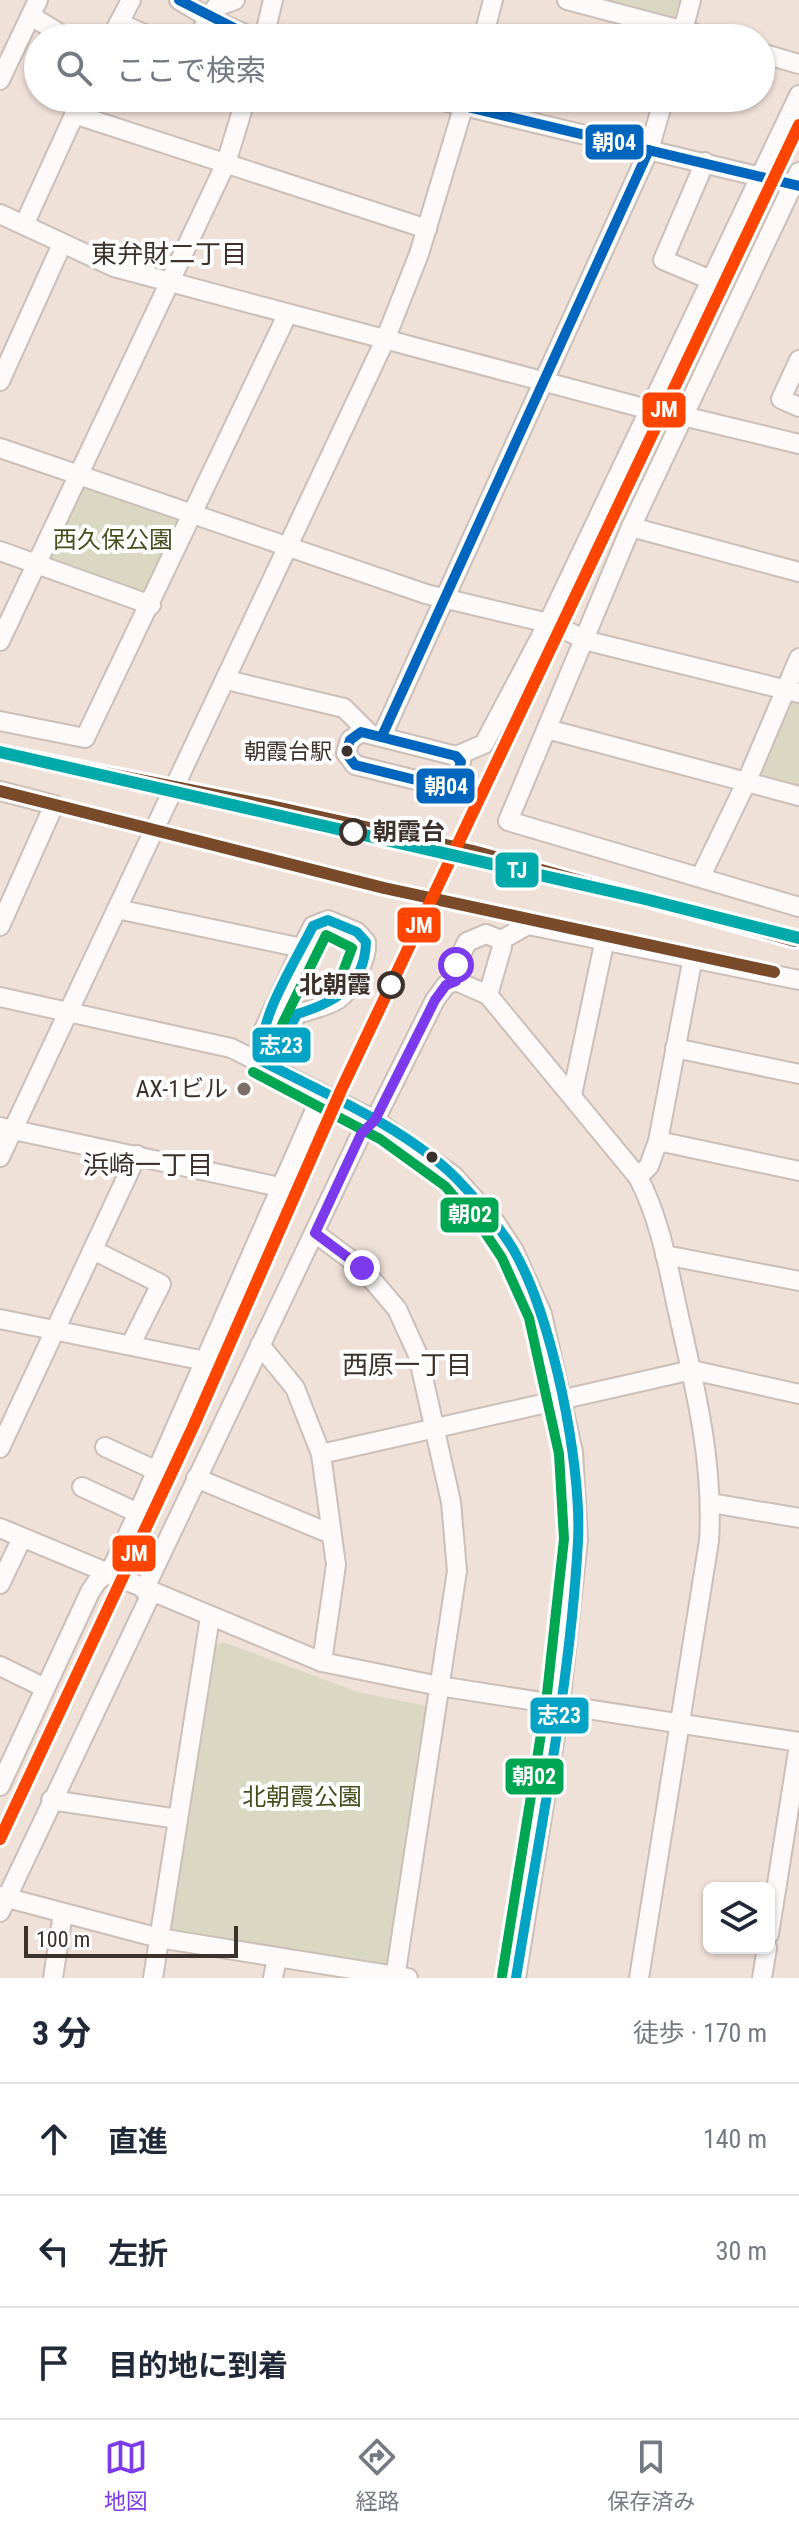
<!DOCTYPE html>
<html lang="ja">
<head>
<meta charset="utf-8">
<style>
	:root { --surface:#fff; --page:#f6f6f7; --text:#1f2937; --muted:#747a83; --line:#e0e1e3; --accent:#7c3aed }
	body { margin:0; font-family:"Roboto Condensed","Noto Sans JP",sans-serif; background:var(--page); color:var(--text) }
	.controls { position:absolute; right:24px; bottom:24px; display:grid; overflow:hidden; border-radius:12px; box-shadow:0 2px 6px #0004 }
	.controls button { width:72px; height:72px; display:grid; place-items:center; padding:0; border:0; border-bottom:2px solid var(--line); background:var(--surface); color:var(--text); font:40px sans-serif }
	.scale { position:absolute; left:24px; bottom:20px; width:214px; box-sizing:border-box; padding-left:8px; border:4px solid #3c312b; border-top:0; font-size:22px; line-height:28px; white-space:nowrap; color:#3c312b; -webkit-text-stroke:6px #fff; paint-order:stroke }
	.stop { position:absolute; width:24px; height:24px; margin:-18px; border:6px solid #7c3aed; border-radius:50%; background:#fff }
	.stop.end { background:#7c3aed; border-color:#fff; box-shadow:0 2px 8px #0008 }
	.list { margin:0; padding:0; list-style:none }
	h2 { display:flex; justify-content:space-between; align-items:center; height:104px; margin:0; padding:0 32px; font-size:34px }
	h2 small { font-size:26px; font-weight:400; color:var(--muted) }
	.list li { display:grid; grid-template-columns:52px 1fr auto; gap:24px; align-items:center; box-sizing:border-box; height:112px; padding:0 32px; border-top:2px solid var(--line) }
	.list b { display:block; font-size:30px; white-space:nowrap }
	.list em { font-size:26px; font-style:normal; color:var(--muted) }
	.icon { flex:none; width:44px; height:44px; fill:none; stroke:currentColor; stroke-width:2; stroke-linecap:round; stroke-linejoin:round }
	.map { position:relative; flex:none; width:799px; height:1978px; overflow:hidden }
	.search { position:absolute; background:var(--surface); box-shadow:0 2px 6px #0004; left:24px; right:24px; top:24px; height:88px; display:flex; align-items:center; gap:20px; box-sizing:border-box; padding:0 28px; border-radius:44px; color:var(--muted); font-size:30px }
	.sheet { height:440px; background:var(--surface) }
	nav { display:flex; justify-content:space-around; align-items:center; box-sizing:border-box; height:112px; border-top:2px solid var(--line); background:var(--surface); font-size:22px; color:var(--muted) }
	nav a { display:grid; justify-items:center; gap:4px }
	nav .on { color:var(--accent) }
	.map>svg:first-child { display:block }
	.green { fill:#dad8c3 }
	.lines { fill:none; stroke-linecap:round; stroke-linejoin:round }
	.minor-casing { stroke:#cbbfb8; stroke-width:22 }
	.minor { stroke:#fdfaf9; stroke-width:18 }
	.bus-1-casing { stroke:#fff; stroke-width:16 }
	.bus-2-casing { stroke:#fff; stroke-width:16 }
	.bus-3-casing { stroke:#fff; stroke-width:16 }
	.bus-1 { stroke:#03a3c6; stroke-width:10 }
	.bus-2 { stroke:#0065bd; stroke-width:10 }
	.bus-3 { stroke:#00a651; stroke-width:10 }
	.rail-1-casing { stroke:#fff; stroke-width:18 }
	.rail-2-casing { stroke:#fff; stroke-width:18 }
	.rail-1 { stroke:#7a4b2a; stroke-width:12 }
	.rail-2 { stroke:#ff4500; stroke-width:12 }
	.metro-1-casing { stroke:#fff; stroke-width:18 }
	.metro-1 { stroke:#01aaaa; stroke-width:12 }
	.route { stroke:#7c3aed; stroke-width:10 }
	.bus-dot { fill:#3c312b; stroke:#fff; stroke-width:3 }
	.stop-dot { fill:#fff; stroke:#3c312b; stroke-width:4 }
	.poi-dot { fill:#7b6f68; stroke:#fff; stroke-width:3 }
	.labels { text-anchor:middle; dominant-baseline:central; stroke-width:8; stroke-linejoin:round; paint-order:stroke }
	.bus-label { font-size:22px; fill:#3c312b; stroke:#fff; text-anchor:end }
	.park-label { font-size:24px; fill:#44501d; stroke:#fff }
	.stop-label { font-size:24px; font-weight:bold; fill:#3c312b; stroke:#fff; text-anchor:start }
	.poi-label { font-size:24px; fill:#3c312b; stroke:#fff; text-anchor:end }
	.neighbourhood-label { font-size:26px; fill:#3c312b; stroke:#fff }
	.line-badge { stroke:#fff; stroke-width:3 }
	.badge-label { font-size:22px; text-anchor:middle; font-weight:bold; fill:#fff }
</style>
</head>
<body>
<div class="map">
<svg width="799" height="1978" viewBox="0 0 799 1978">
	<rect width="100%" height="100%" fill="#f0e1d8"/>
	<g class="green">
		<path d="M611 0H687L681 24 609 4Z"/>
		<path d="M86 487 180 520 145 596 51 562 47 554 77 489Z"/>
		<path d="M793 702 799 703V788L761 778 758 771 787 705Z"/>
		<path d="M223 1642 358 1692 431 1707 390 1962 382 1966 169 1931 211 1647Z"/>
	</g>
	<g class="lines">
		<defs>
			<g id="minor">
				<path d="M179 0 209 18 254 38"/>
				<path d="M567 0 711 38"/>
				<path d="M31 16 67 38"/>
				<path d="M119 23 154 38"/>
				<path d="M111 38 131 0"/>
				<path d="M197 38 216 7 235 0"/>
				<path d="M264 38 273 0"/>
				<path d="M483 38 493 0"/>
				<path d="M681 38 691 0"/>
				<path d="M761 53 799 64"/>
				<path d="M0 80 38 0"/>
				<path d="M430 98 799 186"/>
				<path d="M74 114 427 229"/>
				<path d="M705 162 663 260 711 280"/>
				<path d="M799 172 631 527 508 821 799 907"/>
				<path d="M0 214 114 267 647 409"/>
				<path d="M24 225 82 98"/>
				<path d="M799 360 781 399 799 407"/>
				<path d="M0 381 62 244"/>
				<path d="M683 416 799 444"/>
				<path d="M0 448 426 594 548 623 592 642 799 693"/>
				<path d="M631 527 799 572"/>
				<path d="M0 551 151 605"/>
				<path d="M0 641 226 163 246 98"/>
				<path d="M227 680 344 708 368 732"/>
				<path d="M0 721 85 738 287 315"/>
				<path d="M547 729 799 796"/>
				<path d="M361 732 456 756 461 762 454 782 444 787 355 765 346 753 350 740Z"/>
				<path d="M382 736 649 150 664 98"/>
				<path d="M456 756 484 744 548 623 799 95"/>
				<path d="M0 791 54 805 0 926"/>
				<path d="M701 876 746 783 799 658"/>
				<path d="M117 909 302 948"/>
				<path d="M328 920 357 932 366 942C367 954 362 963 358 973 343 1005 329 1004 297 1014L280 1047 260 1060V1038L302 948 313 926Z"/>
				<path d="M501 940 486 934 467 942 456 965V981L488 995 638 1177C660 1219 668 1266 678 1312 695 1387 714 1463 709 1541L639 1978"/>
				<path d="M501 940 528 925 799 980"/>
				<path d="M488 995 502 947 501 940"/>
				<path d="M0 997 231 1048 375 1120 454 1176 495 1222 514 1251 542 1314 573 1452 578 1539 560 1705 516 1978"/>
				<path d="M675 1048 799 1074"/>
				<path d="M572 1095 605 939"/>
				<path d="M0 1127 280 1187"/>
				<path d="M658 1141 799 1171"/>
				<path d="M0 1157 385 340 419 254 466 98"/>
				<path d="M638 1177 649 1166 658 1141 693 957"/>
				<path d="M315 1233 362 1268 397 1309 418 1355 451 1502 457 1571 395 1978"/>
				<path d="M93 1250 161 1284 131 1344"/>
				<path d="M665 1255 799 1281"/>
				<path d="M0 1319 205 1361"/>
				<path d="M260 1345 295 1388 321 1454 336 1565 322 1662"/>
				<path d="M105 1447 157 1471"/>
				<path d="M0 1448 137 1155"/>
				<path d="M321 1454 692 1370 799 1394"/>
				<path d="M196 1478 331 1534"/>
				<path d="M82 1487 138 1513"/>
				<path d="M711 1503 799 1518"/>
				<path d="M0 1528 322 1662 439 1686 799 1742"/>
				<path d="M0 1584 22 1538"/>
				<path d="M144 1590 361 1134 375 1120 435 1000 446 985 456 981"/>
				<path d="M0 1666 45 1688"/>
				<path d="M0 1786 90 1592 98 1580 110 1572 138 1513 322 1094"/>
				<path d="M51 1800 178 1819"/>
				<path d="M0 1896 159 1938 408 1978"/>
				<path d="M0 1912 151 1594"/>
				<path d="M769 1934 799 1745"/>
				<path d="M53 1978 63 1913"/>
				<path d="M153 1978 210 1617"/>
				<path d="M273 1978 277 1958"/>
				<path d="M762 1978 767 1948"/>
			</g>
		</defs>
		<use href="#minor" class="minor-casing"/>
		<use href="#minor" class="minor"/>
		<defs>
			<g id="bus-1">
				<path d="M328 920 357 932 366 942C365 986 334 1003 297 1014L280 1047 260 1060C260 1015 293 966 313 926Z"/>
				<path d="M260 1060C323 1093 405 1127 456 1178 477 1200 497 1223 513 1249 552 1315 582 1464 578 1541 570 1688 539 1834 516 1978"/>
			</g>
			<g id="bus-2">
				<path d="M179 0 254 38"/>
				<path d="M430 98 799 186"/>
				<path d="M361 732 456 756 461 762 454 782 444 787 355 765 346 753 350 740Z"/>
				<path d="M382 736 649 150"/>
			</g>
			<g id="bus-3">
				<path d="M274 1060V1041L326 935 352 948 341 977"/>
				<path d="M253 1072 380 1139 445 1186 484 1231 502 1258 529 1318 559 1454 564 1539 546 1703 502 1976"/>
			</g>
		</defs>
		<use href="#bus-1" class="bus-1-casing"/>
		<use href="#bus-2" class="bus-2-casing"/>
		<use href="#bus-3" class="bus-3-casing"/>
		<use href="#bus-1" class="bus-1"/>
		<use href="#bus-2" class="bus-2"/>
		<use href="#bus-3" class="bus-3"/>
		<defs>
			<g id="rail-1">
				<path d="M0 752 270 806 473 851 795 941"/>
				<path d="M0 791 384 888 774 972"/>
			</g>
			<path id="rail-2" d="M0 1839 193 1427 342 1088 799 125"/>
		</defs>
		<use href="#rail-1" class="rail-1-casing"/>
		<use href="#rail-2" class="rail-2-casing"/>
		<use href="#rail-1" class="rail-1"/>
		<use href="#rail-2" class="rail-2"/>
		<defs>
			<path id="metro-1" d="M0 752 645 899 799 938"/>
		</defs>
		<use href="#metro-1" class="metro-1-casing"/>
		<use href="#metro-1" class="metro-1"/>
	</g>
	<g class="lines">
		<path class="route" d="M362 1268 315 1233 361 1134 375 1120 435 1000 446 985 456 981V965"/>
	</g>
	<g class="bus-dot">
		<circle cx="347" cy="751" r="7"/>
		<circle cx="432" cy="1157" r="7"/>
	</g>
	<g class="stop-dot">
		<circle cx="353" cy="832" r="12"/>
		<circle cx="391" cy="985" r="12"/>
	</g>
	<circle class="poi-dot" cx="244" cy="1089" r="8"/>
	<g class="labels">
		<g class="bus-label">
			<text x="332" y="751">朝霞台駅</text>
		</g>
		<g class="park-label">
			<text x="113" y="540">西久保公園</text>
			<text x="302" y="1797">北朝霞公園</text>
		</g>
		<g class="stop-label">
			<text x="373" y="832">朝霞台</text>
			<text x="371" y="985" text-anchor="end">北朝霞</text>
		</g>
		<g class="poi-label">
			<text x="228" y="1089">AX-1ビル</text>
		</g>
		<g class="neighbourhood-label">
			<text x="169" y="254">東弁財二丁目</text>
			<text x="148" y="1165">浜崎一丁目</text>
			<text x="407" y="1365">西原一丁目</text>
		</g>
	</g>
	<g class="line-badge">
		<rect x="584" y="123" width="61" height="38" rx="8" fill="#0065bd"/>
		<rect x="641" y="391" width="46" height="38" rx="8" fill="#ff4500"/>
		<rect x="415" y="767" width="61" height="38" rx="8" fill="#0065bd"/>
		<rect x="494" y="851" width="46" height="38" rx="8" fill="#01aaaa"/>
		<rect x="396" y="906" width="46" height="38" rx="8" fill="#ff4500"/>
		<rect x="251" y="1026" width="61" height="38" rx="8" fill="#03a3c6"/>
		<rect x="439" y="1196" width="61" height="38" rx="8" fill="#00a651"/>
		<rect x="111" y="1534" width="46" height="39" rx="8" fill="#ff4500"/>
		<rect x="529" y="1696" width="61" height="39" rx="8" fill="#03a3c6"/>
		<rect x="504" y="1757" width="61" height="39" rx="8" fill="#00a651"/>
	</g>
	<g class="badge-label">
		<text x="614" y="150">朝04</text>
		<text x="664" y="417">JM</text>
		<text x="446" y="794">朝04</text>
		<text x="517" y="878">TJ</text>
		<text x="419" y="933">JM</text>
		<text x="281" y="1053">志23</text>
		<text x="470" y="1222">朝02</text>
		<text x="134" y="1561">JM</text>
		<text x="559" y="1723">志23</text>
		<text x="534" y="1784">朝02</text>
	</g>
</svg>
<div class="controls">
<button><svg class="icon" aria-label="layers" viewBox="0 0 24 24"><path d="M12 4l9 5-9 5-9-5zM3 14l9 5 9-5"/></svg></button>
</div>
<div class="scale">100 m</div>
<div class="stop" style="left:456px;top:965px"></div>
<div class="stop end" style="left:362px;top:1268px"></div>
<div class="search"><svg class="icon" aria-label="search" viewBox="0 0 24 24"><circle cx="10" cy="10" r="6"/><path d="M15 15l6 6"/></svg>ここで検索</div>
</div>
<section class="sheet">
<h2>3 分<small>徒歩 · 170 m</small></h2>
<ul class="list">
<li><svg class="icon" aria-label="ahead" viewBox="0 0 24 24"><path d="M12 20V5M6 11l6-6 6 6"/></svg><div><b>直進</b></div><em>140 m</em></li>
<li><svg class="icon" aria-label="left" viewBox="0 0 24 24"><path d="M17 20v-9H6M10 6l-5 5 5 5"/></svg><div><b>左折</b></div><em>30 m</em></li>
<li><svg class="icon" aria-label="arrive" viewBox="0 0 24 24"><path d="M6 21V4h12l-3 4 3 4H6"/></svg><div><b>目的地に到着</b></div></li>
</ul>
</section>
<nav>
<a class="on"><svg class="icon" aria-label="map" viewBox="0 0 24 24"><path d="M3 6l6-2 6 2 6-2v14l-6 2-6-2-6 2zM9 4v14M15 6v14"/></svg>地図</a>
<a><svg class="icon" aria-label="directions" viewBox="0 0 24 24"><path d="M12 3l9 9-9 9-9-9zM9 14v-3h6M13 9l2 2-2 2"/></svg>経路</a>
<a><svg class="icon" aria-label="saved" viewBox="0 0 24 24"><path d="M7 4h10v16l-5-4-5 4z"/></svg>保存済み</a>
</nav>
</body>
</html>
